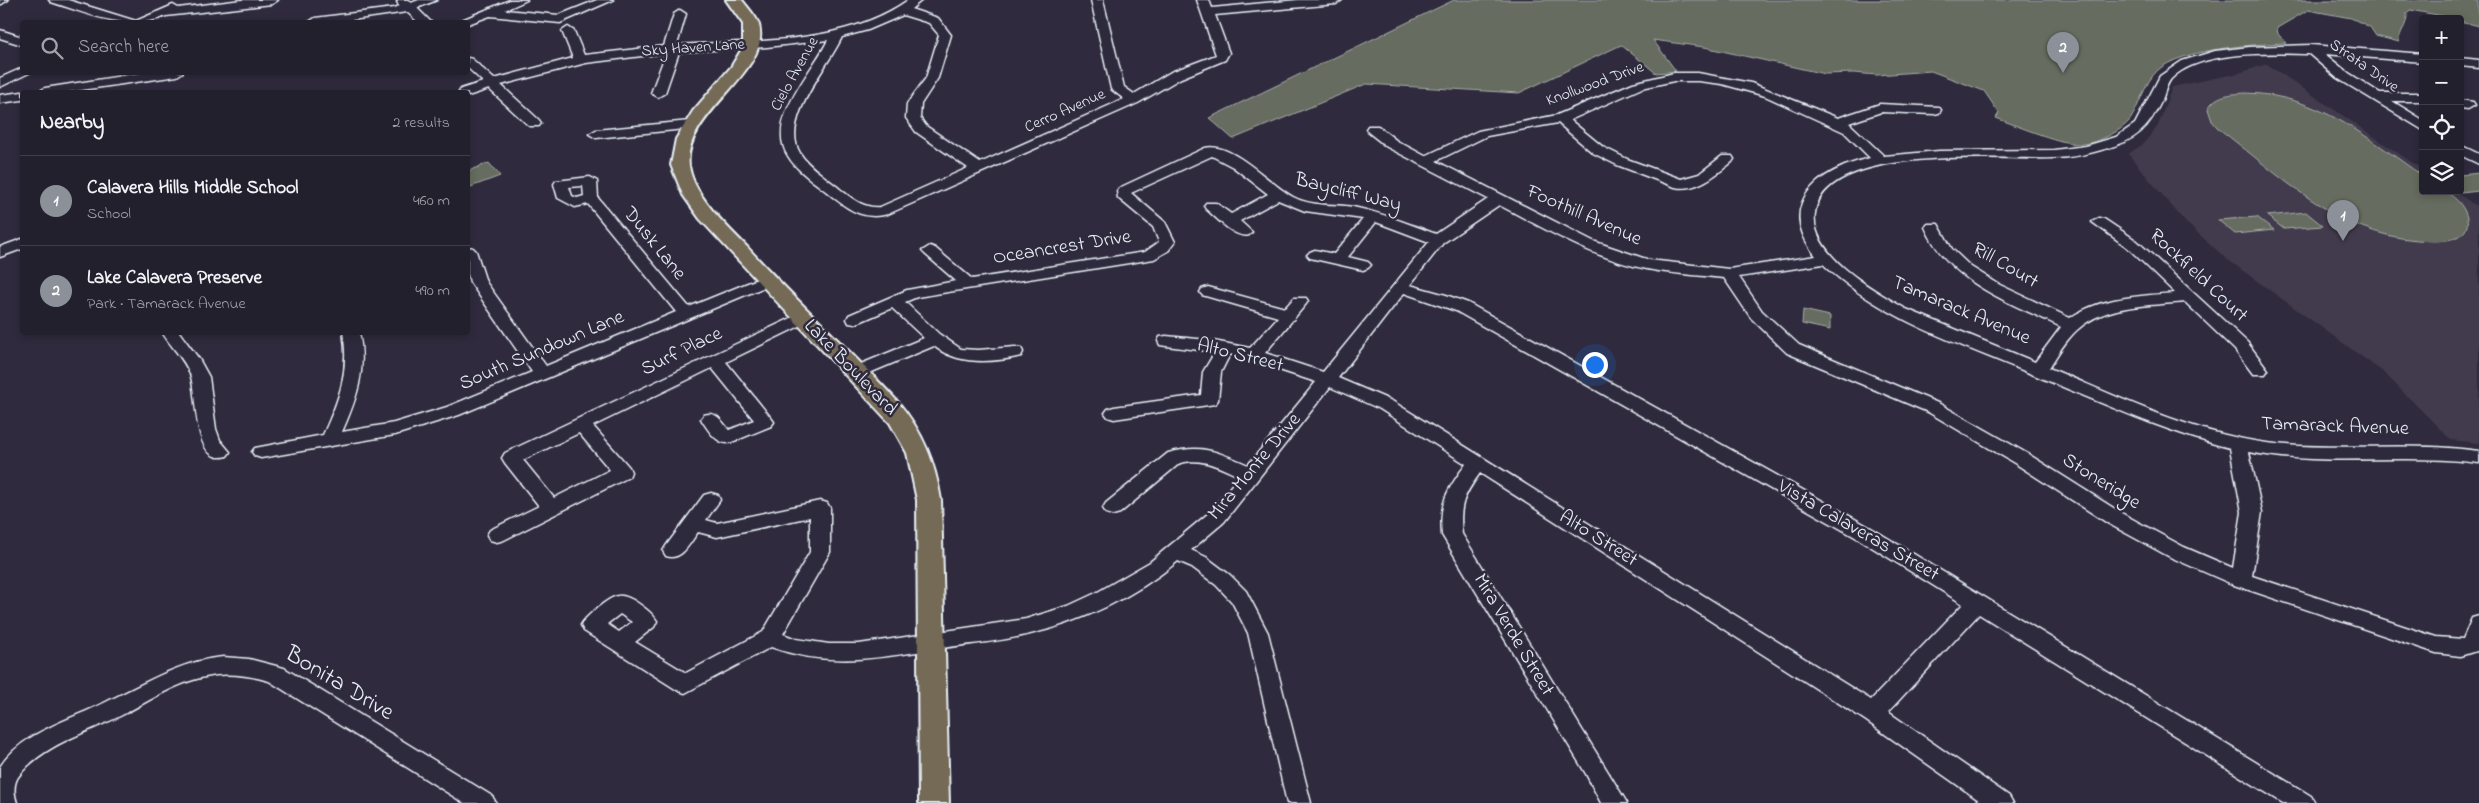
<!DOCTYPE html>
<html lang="en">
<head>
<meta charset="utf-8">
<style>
	:root { --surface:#23202e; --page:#2b2836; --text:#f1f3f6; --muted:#a3a3aa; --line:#403e4a; --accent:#8c9099 }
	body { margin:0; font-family:"Indie Flower",sans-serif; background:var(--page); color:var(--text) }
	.controls { position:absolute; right:15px; top:15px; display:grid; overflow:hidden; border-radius:5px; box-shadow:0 2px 8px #0003 }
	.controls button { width:45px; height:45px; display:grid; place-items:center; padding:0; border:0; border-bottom:1px solid var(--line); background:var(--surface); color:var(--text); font:25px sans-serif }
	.you { position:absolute; left:1594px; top:364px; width:18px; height:18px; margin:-12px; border:4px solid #fff; border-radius:50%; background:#1a73e8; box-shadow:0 0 0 8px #1a73e833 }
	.badge { display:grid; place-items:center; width:32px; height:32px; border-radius:50%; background:var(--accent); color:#fff; font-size:16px; font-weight:700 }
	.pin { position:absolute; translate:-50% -41px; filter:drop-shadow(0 1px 2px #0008) }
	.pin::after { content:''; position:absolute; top:26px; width:18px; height:15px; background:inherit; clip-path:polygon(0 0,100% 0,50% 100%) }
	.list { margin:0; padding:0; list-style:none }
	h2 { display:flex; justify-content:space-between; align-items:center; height:65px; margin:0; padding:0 20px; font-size:21px }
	h2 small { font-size:16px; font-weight:400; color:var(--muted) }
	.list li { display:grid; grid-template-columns:32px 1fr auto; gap:15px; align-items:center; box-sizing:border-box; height:90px; padding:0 20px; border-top:1px solid var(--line) }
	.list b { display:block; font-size:19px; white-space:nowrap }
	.list p { margin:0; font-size:16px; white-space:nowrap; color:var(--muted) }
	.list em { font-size:16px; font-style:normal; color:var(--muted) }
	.icon { flex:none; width:28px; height:28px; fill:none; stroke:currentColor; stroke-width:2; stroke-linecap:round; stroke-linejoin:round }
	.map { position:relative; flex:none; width:2479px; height:803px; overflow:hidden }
	.search { position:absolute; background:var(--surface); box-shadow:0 2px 8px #0003; left:20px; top:20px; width:450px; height:55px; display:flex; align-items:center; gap:12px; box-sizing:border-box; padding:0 18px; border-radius:5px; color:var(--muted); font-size:19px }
	.panel { position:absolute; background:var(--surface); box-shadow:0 2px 8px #0003; left:20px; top:90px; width:450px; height:245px; border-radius:5px }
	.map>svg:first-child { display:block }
	.built { fill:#433a4e }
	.green { fill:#666c5f; stroke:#a7aeac }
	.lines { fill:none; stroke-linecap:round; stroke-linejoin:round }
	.minor-casing { stroke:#e8f1f8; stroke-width:3 }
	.major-casing { stroke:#e8f1f8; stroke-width:4 }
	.minor { fill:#2f2a3d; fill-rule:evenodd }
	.major { fill:#756a55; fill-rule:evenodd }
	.labels { text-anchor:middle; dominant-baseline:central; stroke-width:5; stroke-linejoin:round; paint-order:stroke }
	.far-street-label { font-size:16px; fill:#e8f1f8; stroke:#2f2a3d }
	.street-label { font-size:20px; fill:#e8f1f8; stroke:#2f2a3d }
	.near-street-label { font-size:24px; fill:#e8f1f8; stroke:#2f2a3d }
</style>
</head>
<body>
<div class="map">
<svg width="2479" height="803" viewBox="0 0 2479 803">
	<rect width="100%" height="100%" fill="#2f2a3d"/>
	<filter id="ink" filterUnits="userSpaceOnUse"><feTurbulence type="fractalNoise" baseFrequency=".02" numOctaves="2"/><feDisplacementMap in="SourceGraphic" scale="10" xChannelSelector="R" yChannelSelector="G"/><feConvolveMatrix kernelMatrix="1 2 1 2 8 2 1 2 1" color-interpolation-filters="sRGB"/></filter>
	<g filter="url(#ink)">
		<path class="built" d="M2267 64 2423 170V191H2454L2479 208V443L2451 440 2383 372 2228 260 2185 222 2128 154 2142 145 2158 126 2172 87 2239 73Z"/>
		<g class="green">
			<path d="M1454 0H2478L2479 26 2460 21V19L2410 10 2407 13C2408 26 2399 31 2399 42L2376 36 2370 27 2351 18 2308 10 2277 28 2278 34 2286 43C2254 44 2181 49 2158 70 2144 83 2140 105 2130 120 2120 132 2099 142 2083 144 2065 146 2015 125 1996 118L1999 113 1984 91 1931 71 1877 75 1853 73 1825 74 1704 47 1653 40 1676 71 1656 73 1621 45 1519 93 1366 84 1233 139 1209 118Z"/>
			<path d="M2246 93C2318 95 2366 137 2423 176V191C2429 191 2439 189 2445 192 2464 200 2479 229 2455 238 2443 242 2430 241 2417 240 2338 234 2279 175 2218 128L2212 121 2208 109C2215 94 2232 94 2246 93Z"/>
			<path d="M489 163 500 176 468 188V171Z"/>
			<path d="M2479 173V191L2461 193 2458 191H2460V175Z"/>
			<path d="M2306 212 2323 226 2284 229 2267 216Z"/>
			<path d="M2257 217 2274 230 2235 234 2218 220Z"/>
			<path d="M1803 310 1830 316V330L1802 324Z"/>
		</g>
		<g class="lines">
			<defs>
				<g id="minor">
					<path d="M0 0H8L0 5Z"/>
					<path d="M49 0H68L136 21 173 5 178 8 242 0H278L272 4 166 16C128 32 89 14 51 2Z"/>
					<path d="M398 0H408L411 3 419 0H437L417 8 431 22H418L407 12 338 22H309L315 18 394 8 400 6 397 2Z"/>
					<path d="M510 0H527L505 10 559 15 597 0H613L560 23 490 16 468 24V22H457Z"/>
					<path d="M908 0H922L911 9 938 18 951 35 938 78 921 104 920 118 926 126 980 163 1124 99 1111 89 1091 0H1103L1124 87 1134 94 1171 72 1216 55 1197 0H1209L1212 8 1298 0H1342L1336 4 1215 15 1229 53 1225 60 1181 78 1138 103 888 214C862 221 846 208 827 192 813 181 797 171 788 156 765 120 812 73 828 40L767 47 679 52 665 93 658 97 651 93 666 53 586 63 501 85 539 120 541 123 539 126H529L489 89 468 96V92H459L461 89 483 82 468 68V58L472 59 494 79 573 58 562 31 568 27 574 31 584 55 664 46 674 14 680 10 686 14 677 45C753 40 843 46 908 0ZM903 15 929 23 939 35 926 78 907 104 906 118 916 132 968 168 880 207C860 209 846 193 831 182 820 173 807 165 800 153 780 120 827 69 842 37L868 30Z"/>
					<path d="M0 30 22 37V45L0 38Z"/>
					<path d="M2311 45 2423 54V62L2325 54 2347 72 2380 93H2423V101H2392L2423 120V130L2337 78 2309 54C2273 53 2198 50 2171 79 2166 85 2165 93 2162 100 2148 129 2137 140 2105 149 2088 154 2071 158 2053 158 2001 160 1824 143 1815 213 1809 255 1875 291 1906 309L2035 362 2061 327C2010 302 1949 283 1925 227L1928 224H1938L1952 249 1971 267 2000 285 2070 318C2100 297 2140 296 2175 293L2127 247 2092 222 2099 218 2104 219 2137 241 2247 342 2268 370 2265 374H2253L2235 350 2185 302C2149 306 2105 304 2077 330 2065 341 2057 355 2049 368 2119 397 2191 433 2267 443 2337 452 2408 441 2479 451V463C2403 453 2324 467 2249 452L2262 512 2252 576 2436 637 2463 639 2472 618 2479 616V650L2460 656 2436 653 2234 585 2170 557 2109 524 2016 464 1928 412 1787 353 1751 318 1724 278C1698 275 1672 274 1647 269 1594 259 1546 229 1499 205L1443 243 1410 285 1446 295 1468 303 1871 528 2311 796 2315 803H2283L1979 614 1888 712 2009 796 2013 803H1983L1865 720 1480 473C1463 496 1459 506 1462 534L1627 803H1601L1586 774 1442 535C1439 502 1447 490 1466 464L1380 409 1330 387 1224 522 1191 550 1206 557 1230 575 1246 591 1268 633 1311 803H1287L1248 633 1232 602 1216 585 1192 567 1178 561C1136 596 1080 623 1026 635 997 642 966 644 936 649 877 658 829 668 771 647L685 693 677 690 584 631 581 625C585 617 609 597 618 596 629 594 652 612 657 621L654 627 635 642 686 673 763 632 810 552V517L717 537 698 532C689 544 682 561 666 556L663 551 666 546 704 495 711 493 718 495 720 500 706 520 717 523 820 501 827 503 830 508V552L783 634 796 639 829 644H859L1026 619 1068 606 1096 593 1150 562 1210 512 1239 476C1219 467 1202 457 1180 463L1120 513 1113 515 1106 513 1103 508 1106 503 1168 453C1201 444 1217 451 1248 465L1316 382 1230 354 1221 372 1218 400 1215 404 1114 419 1108 417 1105 413 1108 409 1114 407 1201 395 1203 372 1215 352 1166 346 1160 345 1158 341 1160 337 1166 336 1208 340 1250 348 1278 317 1202 295 1200 292 1202 289 1208 287 1285 308 1294 298H1306L1308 301 1306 304 1265 353 1323 372 1429 242 1376 222 1348 257 1368 262 1371 265 1368 268 1363 270 1310 258 1307 255 1310 252 1315 250 1334 254 1363 219 1305 211 1278 200 1240 221 1252 232 1249 235C1235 239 1217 218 1206 209L1204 206 1206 203H1216L1231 214 1268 194 1233 167 1212 156 1131 193 1165 222 1175 242 1168 251 1154 259 917 297 905 302 939 334 961 349 978 350 1015 347 1021 348 1023 352 1021 356C993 363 957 365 934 346L855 379 849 377 846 373 849 369 924 338 892 308 855 324 849 323 847 319 849 315 907 290 956 281 925 254 922 251 930 246 935 248 972 279 1145 252 1159 242 1153 227 1118 198 1117 191 1119 188 1205 148C1232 141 1270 185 1293 197 1312 207 1333 204 1353 207 1382 213 1409 224 1436 234L1488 199 1387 147 1368 132 1366 129 1368 126H1378L1397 141 1425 156 1478 131 1557 115 1633 83 1674 73H1698L1751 83 1838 118 1880 104 1939 107 1941 110 1939 113 1934 114 1881 112 1849 123 1884 156 1939 151 2054 150 2086 146 2116 137 2135 124 2160 76 2182 61 2215 51 2250 47ZM1674 81H1698L1722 84 1765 96 1844 132 1870 158C1820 170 1774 203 1816 256L1729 269 1649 260 1593 241 1436 161 1487 136 1558 123 1593 153 1617 165 1675 187C1696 192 1717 174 1732 162L1734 159 1732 156H1722L1699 174 1681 179 1627 159 1603 147 1570 120 1642 88ZM1823 264C1882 320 1961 344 2034 375 2098 401 2162 431 2230 448L2242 512 2233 568 2184 547 2123 514 2028 454 1940 404 1799 345 1762 311 1739 277ZM1404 293 1456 311 1857 538 1963 604 1871 700 1392 401 1338 378ZM620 614 632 622 619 632 607 624Z"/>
					<path d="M2460 58 2479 60V68L2460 66Z"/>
					<path d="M20 69H22V72H31L0 87V78Z"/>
					<path d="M148 72H183L177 76 68 92H38L45 88Z"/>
					<path d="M22 92V100L0 103V95Z"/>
					<path d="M2460 100 2473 102 2475 105 2468 109 2460 108Z"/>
					<path d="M690 121 697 125 695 128 596 138 589 134 596 130Z"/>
					<path d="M2460 145 2479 154V164L2460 155Z"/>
					<path d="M590 177 597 181 598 198 689 307 760 278 766 276 774 281 772 284 459 415 395 435 261 458 255 456 252 452 255 448 323 435C339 400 350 371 343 332H359C367 370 357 398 342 432L394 423 447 407 532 372 470 282 468 274V247L473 248 476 251 486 282 546 366 676 312 588 204 575 207 558 198 554 184 556 181ZM583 186 584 196 577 198 572 196 569 187Z"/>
					<path d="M22 239V249L0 257V247Z"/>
					<path d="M802 313 808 314 810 318 808 322 726 362 771 418 774 422 771 426 732 442C718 447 708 430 701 419L704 415C717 411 721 421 729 430L754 420 712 368 593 426 629 467 631 472 629 477 504 540 497 542 490 540 487 535 490 530 539 506 505 463 502 458 505 453ZM579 433 610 470 554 498 523 460Z"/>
					<path d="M162 332H179L199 359 209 377 216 429 220 440 230 452 227 456C192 467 198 393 190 374 184 358 171 347 162 332Z"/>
					<path d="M223 657 249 659 284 668 492 796 496 803H464L269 681C248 675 226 672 205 677 175 683 149 701 122 715 89 732 41 745 18 777 13 785 14 794 17 803H0V767C22 732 71 720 106 702 144 684 180 661 223 657Z"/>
				</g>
				<path id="major" d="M726 0H742C747 7 757 17 759 25 772 73 682 113 689 166 694 197 727 226 748 248 796 301 849 349 898 402 923 432 935 462 941 500L949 803H919L917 500 907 453 890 423 700 219 683 195 671 165 676 139 693 111 731 67 743 47V24Z"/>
			</defs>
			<use href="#minor" class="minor-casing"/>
			<use href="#major" class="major-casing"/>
			<use href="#minor" class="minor"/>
			<use href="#major" class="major"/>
		</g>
	</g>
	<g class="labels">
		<g class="far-street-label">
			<text transform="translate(693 48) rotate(-4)">Sky Haven Lane</text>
			<text transform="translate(2364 66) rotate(35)">Strata Drive</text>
			<text transform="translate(795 74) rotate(-61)">Cielo Avenue</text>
			<text transform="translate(1595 84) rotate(-20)">Knollwood Drive</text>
			<text transform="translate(1065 111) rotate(-24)">Cerro Avenue</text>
		</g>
		<g class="street-label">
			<text transform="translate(1348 193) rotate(14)">Baycliff Way</text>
			<text transform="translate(1584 216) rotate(24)">Foothill Avenue</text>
			<text transform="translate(654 244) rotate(51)">Dusk Lane</text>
			<text transform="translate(1062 248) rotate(-9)">Oceancrest Drive</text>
			<text transform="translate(2005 266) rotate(30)">Rill Court</text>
			<text transform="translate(2198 276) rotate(43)">Rockfield Court</text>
			<text transform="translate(1961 311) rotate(23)">Tamarack Avenue</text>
			<text transform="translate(542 351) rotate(-23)">South Sundown Lane</text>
			<text transform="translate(682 352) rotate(-26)">Surf Place</text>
			<text transform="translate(1240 356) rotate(14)">Alto Street</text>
			<text transform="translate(850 368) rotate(46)">Lake Boulevard</text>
			<text transform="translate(2335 427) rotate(2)">Tamarack Avenue</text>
			<text transform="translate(1255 467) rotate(-50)">Mira Monte Drive</text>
			<text transform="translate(2101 482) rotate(32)">Stoneridge</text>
			<text transform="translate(1858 531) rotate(30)">Vista Calaveras Street</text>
			<text transform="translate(1598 539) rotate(32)">Alto Street</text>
			<text transform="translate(1513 635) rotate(59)">Mira Verde Street</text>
		</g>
		<g class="near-street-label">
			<text transform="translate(339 684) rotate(31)">Bonita Drive</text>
		</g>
	</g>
</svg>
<div class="controls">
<button>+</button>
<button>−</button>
<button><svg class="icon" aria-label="locate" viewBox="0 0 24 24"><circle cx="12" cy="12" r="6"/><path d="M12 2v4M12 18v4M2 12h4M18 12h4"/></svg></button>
<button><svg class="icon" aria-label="layers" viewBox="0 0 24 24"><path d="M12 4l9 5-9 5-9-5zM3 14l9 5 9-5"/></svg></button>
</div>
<div class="you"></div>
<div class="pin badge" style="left:2343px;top:241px">1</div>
<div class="pin badge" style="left:2063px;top:73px">2</div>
<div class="search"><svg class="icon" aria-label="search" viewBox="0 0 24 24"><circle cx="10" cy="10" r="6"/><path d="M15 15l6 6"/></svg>Search here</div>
<section class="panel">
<h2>Nearby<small>2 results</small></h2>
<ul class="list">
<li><span class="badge">1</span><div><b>Calavera Hills Middle School</b><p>School</p></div><em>460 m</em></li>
<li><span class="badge">2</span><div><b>Lake Calavera Preserve</b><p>Park · Tamarack Avenue</p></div><em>490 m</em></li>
</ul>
</section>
</div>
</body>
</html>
